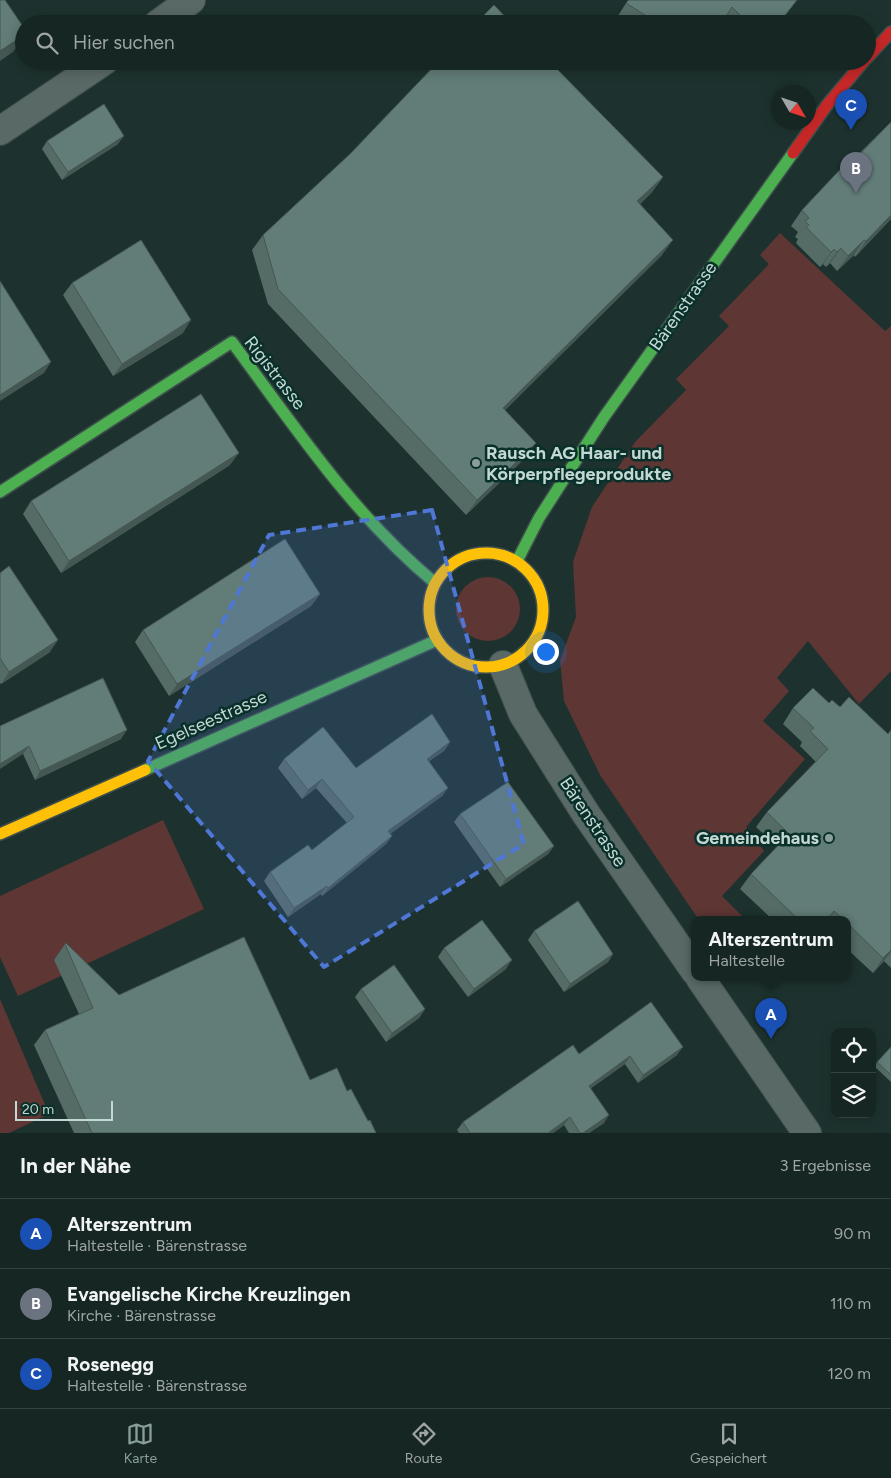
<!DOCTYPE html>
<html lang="de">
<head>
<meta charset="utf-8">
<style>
	:root { --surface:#162622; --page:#1f2e2a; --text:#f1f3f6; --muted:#9ea5a5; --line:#354340; --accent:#8a9e99 }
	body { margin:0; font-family:Figtree,sans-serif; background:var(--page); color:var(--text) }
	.controls { position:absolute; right:15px; bottom:15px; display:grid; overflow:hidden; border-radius:10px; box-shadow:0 2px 12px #0003 }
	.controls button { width:45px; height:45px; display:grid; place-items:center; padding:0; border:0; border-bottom:1px solid var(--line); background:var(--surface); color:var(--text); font:25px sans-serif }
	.compass { position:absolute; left:771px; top:85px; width:45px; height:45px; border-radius:50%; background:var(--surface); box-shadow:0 2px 12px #0003; rotate:129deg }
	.scale { position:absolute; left:15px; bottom:12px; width:98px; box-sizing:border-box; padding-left:5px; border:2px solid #c4d8d3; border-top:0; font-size:14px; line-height:18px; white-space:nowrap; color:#c4d8d3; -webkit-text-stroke:4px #09302a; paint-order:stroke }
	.you { position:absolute; left:545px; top:651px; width:18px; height:18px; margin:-12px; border:4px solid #fff; border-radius:50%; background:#1a73e8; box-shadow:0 0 0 8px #1a73e833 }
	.badge { display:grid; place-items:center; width:32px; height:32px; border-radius:50%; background:var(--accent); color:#fff; font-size:16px; font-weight:700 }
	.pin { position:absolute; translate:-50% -41px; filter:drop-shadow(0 1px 2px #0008) }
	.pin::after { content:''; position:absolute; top:26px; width:18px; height:15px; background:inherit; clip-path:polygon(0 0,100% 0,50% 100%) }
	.popup { position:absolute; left:691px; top:916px; width:160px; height:65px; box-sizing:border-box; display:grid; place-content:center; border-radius:10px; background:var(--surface); filter:drop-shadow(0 1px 4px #0005); font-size:16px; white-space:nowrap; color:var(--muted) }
	.popup b { font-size:19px; color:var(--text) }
	.popup::after { content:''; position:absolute; left:50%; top:100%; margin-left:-10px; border:10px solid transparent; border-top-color:var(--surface) }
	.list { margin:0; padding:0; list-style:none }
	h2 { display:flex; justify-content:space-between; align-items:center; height:65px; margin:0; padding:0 20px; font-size:21px }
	h2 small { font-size:16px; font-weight:400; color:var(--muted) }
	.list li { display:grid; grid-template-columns:32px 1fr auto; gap:15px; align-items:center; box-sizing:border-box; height:70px; padding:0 20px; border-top:1px solid var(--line) }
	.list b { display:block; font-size:19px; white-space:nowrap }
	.list p { margin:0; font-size:16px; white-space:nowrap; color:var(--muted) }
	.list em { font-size:16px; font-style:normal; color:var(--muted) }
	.icon { flex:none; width:28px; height:28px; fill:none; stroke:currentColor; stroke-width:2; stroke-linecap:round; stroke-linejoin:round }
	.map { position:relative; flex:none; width:891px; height:1133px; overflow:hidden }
	.search { position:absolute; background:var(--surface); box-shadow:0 2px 12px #0003; left:15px; right:15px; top:15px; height:55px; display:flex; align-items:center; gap:12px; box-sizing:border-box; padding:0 18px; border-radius:28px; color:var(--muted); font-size:19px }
	.sheet { height:275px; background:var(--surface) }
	nav { display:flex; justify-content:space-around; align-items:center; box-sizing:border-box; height:70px; border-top:1px solid var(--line); background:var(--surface); font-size:14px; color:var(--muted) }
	nav a { display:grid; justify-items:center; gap:2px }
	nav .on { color:var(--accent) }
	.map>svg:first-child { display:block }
	.green { fill:#5e3634 }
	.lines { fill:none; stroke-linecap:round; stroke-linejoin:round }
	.street-casing { stroke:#3e4e4c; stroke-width:30 }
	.fast-casing { stroke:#3e4e4c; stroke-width:14 }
	.slow-casing { stroke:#3e4e4c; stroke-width:14 }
	.jam-casing { stroke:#3e4e4c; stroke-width:14 }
	.street { stroke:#596966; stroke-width:28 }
	.fast { stroke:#4caf50; stroke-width:11 }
	.slow { stroke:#ffc107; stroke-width:11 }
	.jam { stroke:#c62828; stroke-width:11 }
	.wall { fill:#546b66 }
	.shaded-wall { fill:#455753 }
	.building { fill:#627c77; stroke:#455753 }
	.marked { fill:#4f77d6; fill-opacity:0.2; stroke:#4f77d6; stroke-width:4; stroke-dasharray:10 6; stroke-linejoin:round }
	.poi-dot { fill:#8a9e99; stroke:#09302a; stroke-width:2 }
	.labels { text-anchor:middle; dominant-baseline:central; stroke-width:5; stroke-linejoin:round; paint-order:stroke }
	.street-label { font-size:18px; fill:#c4d8d3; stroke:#09302a }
	.poi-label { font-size:18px; font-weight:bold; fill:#c4d8d3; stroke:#09302a; text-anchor:start }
</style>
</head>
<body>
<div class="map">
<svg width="891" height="1133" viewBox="0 0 891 1133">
	<rect width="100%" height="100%" fill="#1d322e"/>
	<g class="green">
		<path d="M780 233 885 331 891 326V671L859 704 808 641 777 678 789 691 763 721 805 759 746 827 764 851 722 896 746 920H699L600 775 564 701 560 660 576 617 573 562 592 507 635 442 686 390 676 379 729 326 719 316 769 264 760 255Z"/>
		<circle cx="488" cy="609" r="32"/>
		<path d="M163 820 204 909 18 996 0 957V896Z"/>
		<path d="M0 999 49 1114 9 1133H0Z"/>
	</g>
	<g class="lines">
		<defs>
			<g id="street">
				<path d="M158 24 191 0"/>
				<path d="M0 131 104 61"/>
				<path d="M503 665 523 714 586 814 695 971"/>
				<path d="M700 978 807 1133"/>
			</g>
			<g id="fast">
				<path d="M0 492 232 342C295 427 353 515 435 583"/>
				<path d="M517 561 539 518 604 417 793 153"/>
				<path d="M145 770 437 640"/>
			</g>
			<g id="slow">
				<circle cx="486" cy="610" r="57"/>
				<path d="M0 834 145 770"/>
			</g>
			<g id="jam">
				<path d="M867 58 891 32"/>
				<path d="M793 153 827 105 864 61"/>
			</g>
		</defs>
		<use href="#street" class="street-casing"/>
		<use href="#fast" class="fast-casing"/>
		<use href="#slow" class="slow-casing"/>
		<use href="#jam" class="jam-casing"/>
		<use href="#street" class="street"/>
		<use href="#fast" class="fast"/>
		<use href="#slow" class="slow"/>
		<use href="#jam" class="jam"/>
	</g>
	<g class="wall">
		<path d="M628 0H797L779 24H723L722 22 721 24H624L616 19Z"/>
		<path d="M684 61H694L691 66Z"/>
		<path d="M891 122V219L855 257 854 255 837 271 830 263 826 267 823 264 820 267 796 243 798 239 795 237 798 232 791 226 802 210Z"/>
		<path d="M47 141 118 144 62 180 42 149Z"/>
		<path d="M663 177 652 192 640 204 662 255 505 410 525 458 466 515 268 304 252 250 263 235Z"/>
		<path d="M72 283 183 333 113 376 63 295Z"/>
		<path d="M230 465 61 573 23 514 31 501Z"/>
		<path d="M0 573 50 652 1 684 0 683Z"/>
		<path d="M320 594 311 606 169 696 135 642 143 630Z"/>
		<path d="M829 703 840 707 888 734 891 730V968L884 961 873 973 847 949V920H773L740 889 751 874 777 847 756 827 767 812 816 762 800 746 802 742 783 724 793 708Z"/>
		<path d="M0 726 121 739 35 780 23 754Z"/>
		<path d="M450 742 444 751 429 761 448 788 442 796 390 834 392 836 386 844 322 896 321 894 288 917 264 881 270 872 312 850 347 823 316 788 302 799 278 768 284 759 356 768Z"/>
		<path d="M460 814 554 846 548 854 500 887 454 822Z"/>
		<path d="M534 931 613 954 608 962 564 992 528 940Z"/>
		<path d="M65 944 119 995 310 1080 347 1091 376 1133H74L34 1045 45 1030 79 1014 54 960Z"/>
		<path d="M444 948 506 969 468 997 438 957Z"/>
		<path d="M361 989 425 1009 419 1018 386 1042 355 997Z"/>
		<path d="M891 1047V1082L874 1066Z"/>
		<path d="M579 1054 677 1055 638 1083 625 1064 591 1088 604 1123 589 1133H569L564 1125 553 1133H459L457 1130 463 1122Z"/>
	</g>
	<g class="shaded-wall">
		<path d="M24 35V37L13 52 0 61V51Z"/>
		<path d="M124 136 118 144 62 180 68 172Z"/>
		<path d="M663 177 652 192 627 217 637 201Z"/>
		<path d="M891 215V219L855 257 866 241Z"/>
		<path d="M673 240 662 255 492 423 503 408Z"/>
		<path d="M864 240 854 255 837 271 848 256Z"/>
		<path d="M841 248 830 263 826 267 837 252Z"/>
		<path d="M834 249 823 264 820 267 831 252Z"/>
		<path d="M191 320 183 333 113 376 122 364Z"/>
		<path d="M51 362 44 373 0 401V395Z"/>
		<path d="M536 443 525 458 466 515 477 500Z"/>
		<path d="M239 453 230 465 61 573 69 561Z"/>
		<path d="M320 594 311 606 169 696 177 684Z"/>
		<path d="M58 640 50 652 1 684 9 672Z"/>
		<path d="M127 730 121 739 35 780 40 771Z"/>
		<path d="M450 742 444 751 421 767 427 759Z"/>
		<path d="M29 746 23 754 0 769V764Z"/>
		<path d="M322 779 316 788 302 799 308 790Z"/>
		<path d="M448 788 442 796 382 840 388 831Z"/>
		<path d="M392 836 386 844 322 896 328 888Z"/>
		<path d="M554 846 548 854 500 887 506 879Z"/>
		<path d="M327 886 321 894 288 917 294 908Z"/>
		<path d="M891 950V952L884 961 873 973 883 958Z"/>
		<path d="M613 954 608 962 564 992 570 984Z"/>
		<path d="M512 960 506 969 468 997 474 989Z"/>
		<path d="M425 1009 419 1018 386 1042 392 1033Z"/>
		<path d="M683 1047 677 1055 638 1083 643 1075Z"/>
		<path d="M630 1056 625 1064 583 1094 589 1086Z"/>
		<path d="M609 1115 604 1123 589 1133H583Z"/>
		<path d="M570 1117 564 1125 553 1133H548Z"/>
	</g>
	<g class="building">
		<path d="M0 0H5L24 28V35L0 51Z"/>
		<path d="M629 0H797L778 24H749L732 7 721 24H659L626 3Z"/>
		<path d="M494 5 512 24H475Z"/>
		<path d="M439 61H549L663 177 637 201 673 240 503 408 536 443 477 500 278 289 263 235 350 154Z"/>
		<path d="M104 104 124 136 68 172 47 141Z"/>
		<path d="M891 122V215L866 241 864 240 848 256 841 248 837 252 834 249 831 252 806 227 809 225 805 221 809 218 802 210 849 160 851 163Z"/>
		<path d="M141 240 191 320 122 364 72 283Z"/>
		<path d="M0 281 51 362 0 395Z"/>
		<path d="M201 394 239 453 69 561 31 501Z"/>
		<path d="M285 539 320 594 177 684 143 630Z"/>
		<path d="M9 566 58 640 9 672 0 658V573Z"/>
		<path d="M103 678 127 730 40 771 29 746 0 764V726Z"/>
		<path d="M813 688 829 703 832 700 840 707 849 697 888 734 891 730V950L883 958 847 923V920H844L834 911 826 920H799L751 874 789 834 767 812 828 749 810 731 814 728 793 708Z"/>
		<path d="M432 714 450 742 427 759 448 788 388 831 392 836 328 888 327 886 294 908 270 872 308 845 312 850 354 817 322 779 308 790 284 759 323 727 356 768Z"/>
		<path d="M508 782 554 846 506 879 460 814Z"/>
		<path d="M578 901 613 954 570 984 534 931Z"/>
		<path d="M482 920 512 960 474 989 444 948Z"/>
		<path d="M244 937 310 1080 337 1068 347 1091 351 1089 368 1121 370 1120 376 1133H92L45 1030 93 1008 65 944 66 943 119 995Z"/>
		<path d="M394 965 425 1009 392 1033 361 989Z"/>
		<path d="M651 1002 683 1047 643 1075 630 1056 589 1086 609 1115 583 1133H580L570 1117 548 1133H470L463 1122 573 1045 579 1054Z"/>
		<path d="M891 1047V1075L877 1062Z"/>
	</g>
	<path class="marked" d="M432 510 524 844 324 967 148 761 269 535Z"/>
	<g class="poi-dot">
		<circle cx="476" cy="463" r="5"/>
		<circle cx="829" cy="838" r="5"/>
	</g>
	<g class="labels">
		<g class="street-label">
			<text transform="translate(683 306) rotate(-55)">Bärenstrasse</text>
			<text transform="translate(275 373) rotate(52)">Rigistrasse</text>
			<text transform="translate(211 720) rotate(-24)">Egelseestrasse</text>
			<text transform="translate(593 822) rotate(56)">Bärenstrasse</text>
		</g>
		<g class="poi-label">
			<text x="486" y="453">Rausch AG Haar- und<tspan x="486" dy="21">Körperpflegeprodukte</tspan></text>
			<text x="819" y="838" text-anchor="end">Gemeindehaus</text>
		</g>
	</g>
</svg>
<div class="controls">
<button><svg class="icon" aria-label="locate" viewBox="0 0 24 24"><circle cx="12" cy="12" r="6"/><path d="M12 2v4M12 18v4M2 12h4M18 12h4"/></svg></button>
<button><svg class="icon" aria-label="layers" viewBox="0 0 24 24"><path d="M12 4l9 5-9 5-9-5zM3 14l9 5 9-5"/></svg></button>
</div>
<svg class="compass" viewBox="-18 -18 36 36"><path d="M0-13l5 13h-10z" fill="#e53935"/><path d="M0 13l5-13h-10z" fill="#9ea5a5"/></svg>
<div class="scale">20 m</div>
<div class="you"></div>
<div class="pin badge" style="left:771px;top:1039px;background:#1a4fb4">A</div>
<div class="popup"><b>Alterszentrum</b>Haltestelle</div>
<div class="pin badge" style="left:856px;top:193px;background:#6b7280">B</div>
<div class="pin badge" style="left:851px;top:130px;background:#1a4fb4">C</div>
<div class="search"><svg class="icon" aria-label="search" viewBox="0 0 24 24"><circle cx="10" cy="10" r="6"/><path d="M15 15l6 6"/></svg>Hier suchen</div>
</div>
<section class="sheet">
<h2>In der Nähe<small>3 Ergebnisse</small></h2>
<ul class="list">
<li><span class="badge" style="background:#1a4fb4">A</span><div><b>Alterszentrum</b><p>Haltestelle · Bärenstrasse</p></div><em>90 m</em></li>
<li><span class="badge" style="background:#6b7280">B</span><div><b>Evangelische Kirche Kreuzlingen</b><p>Kirche · Bärenstrasse</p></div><em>110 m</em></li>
<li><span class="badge" style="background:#1a4fb4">C</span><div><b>Rosenegg</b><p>Haltestelle · Bärenstrasse</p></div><em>120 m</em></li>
</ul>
</section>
<nav>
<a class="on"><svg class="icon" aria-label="map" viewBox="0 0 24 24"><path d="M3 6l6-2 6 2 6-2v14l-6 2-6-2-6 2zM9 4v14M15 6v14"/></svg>Karte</a>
<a><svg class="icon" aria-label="directions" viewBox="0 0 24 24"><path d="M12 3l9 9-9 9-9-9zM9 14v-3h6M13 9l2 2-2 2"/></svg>Route</a>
<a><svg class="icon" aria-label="saved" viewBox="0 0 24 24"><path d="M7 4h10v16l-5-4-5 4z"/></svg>Gespeichert</a>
</nav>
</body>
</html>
